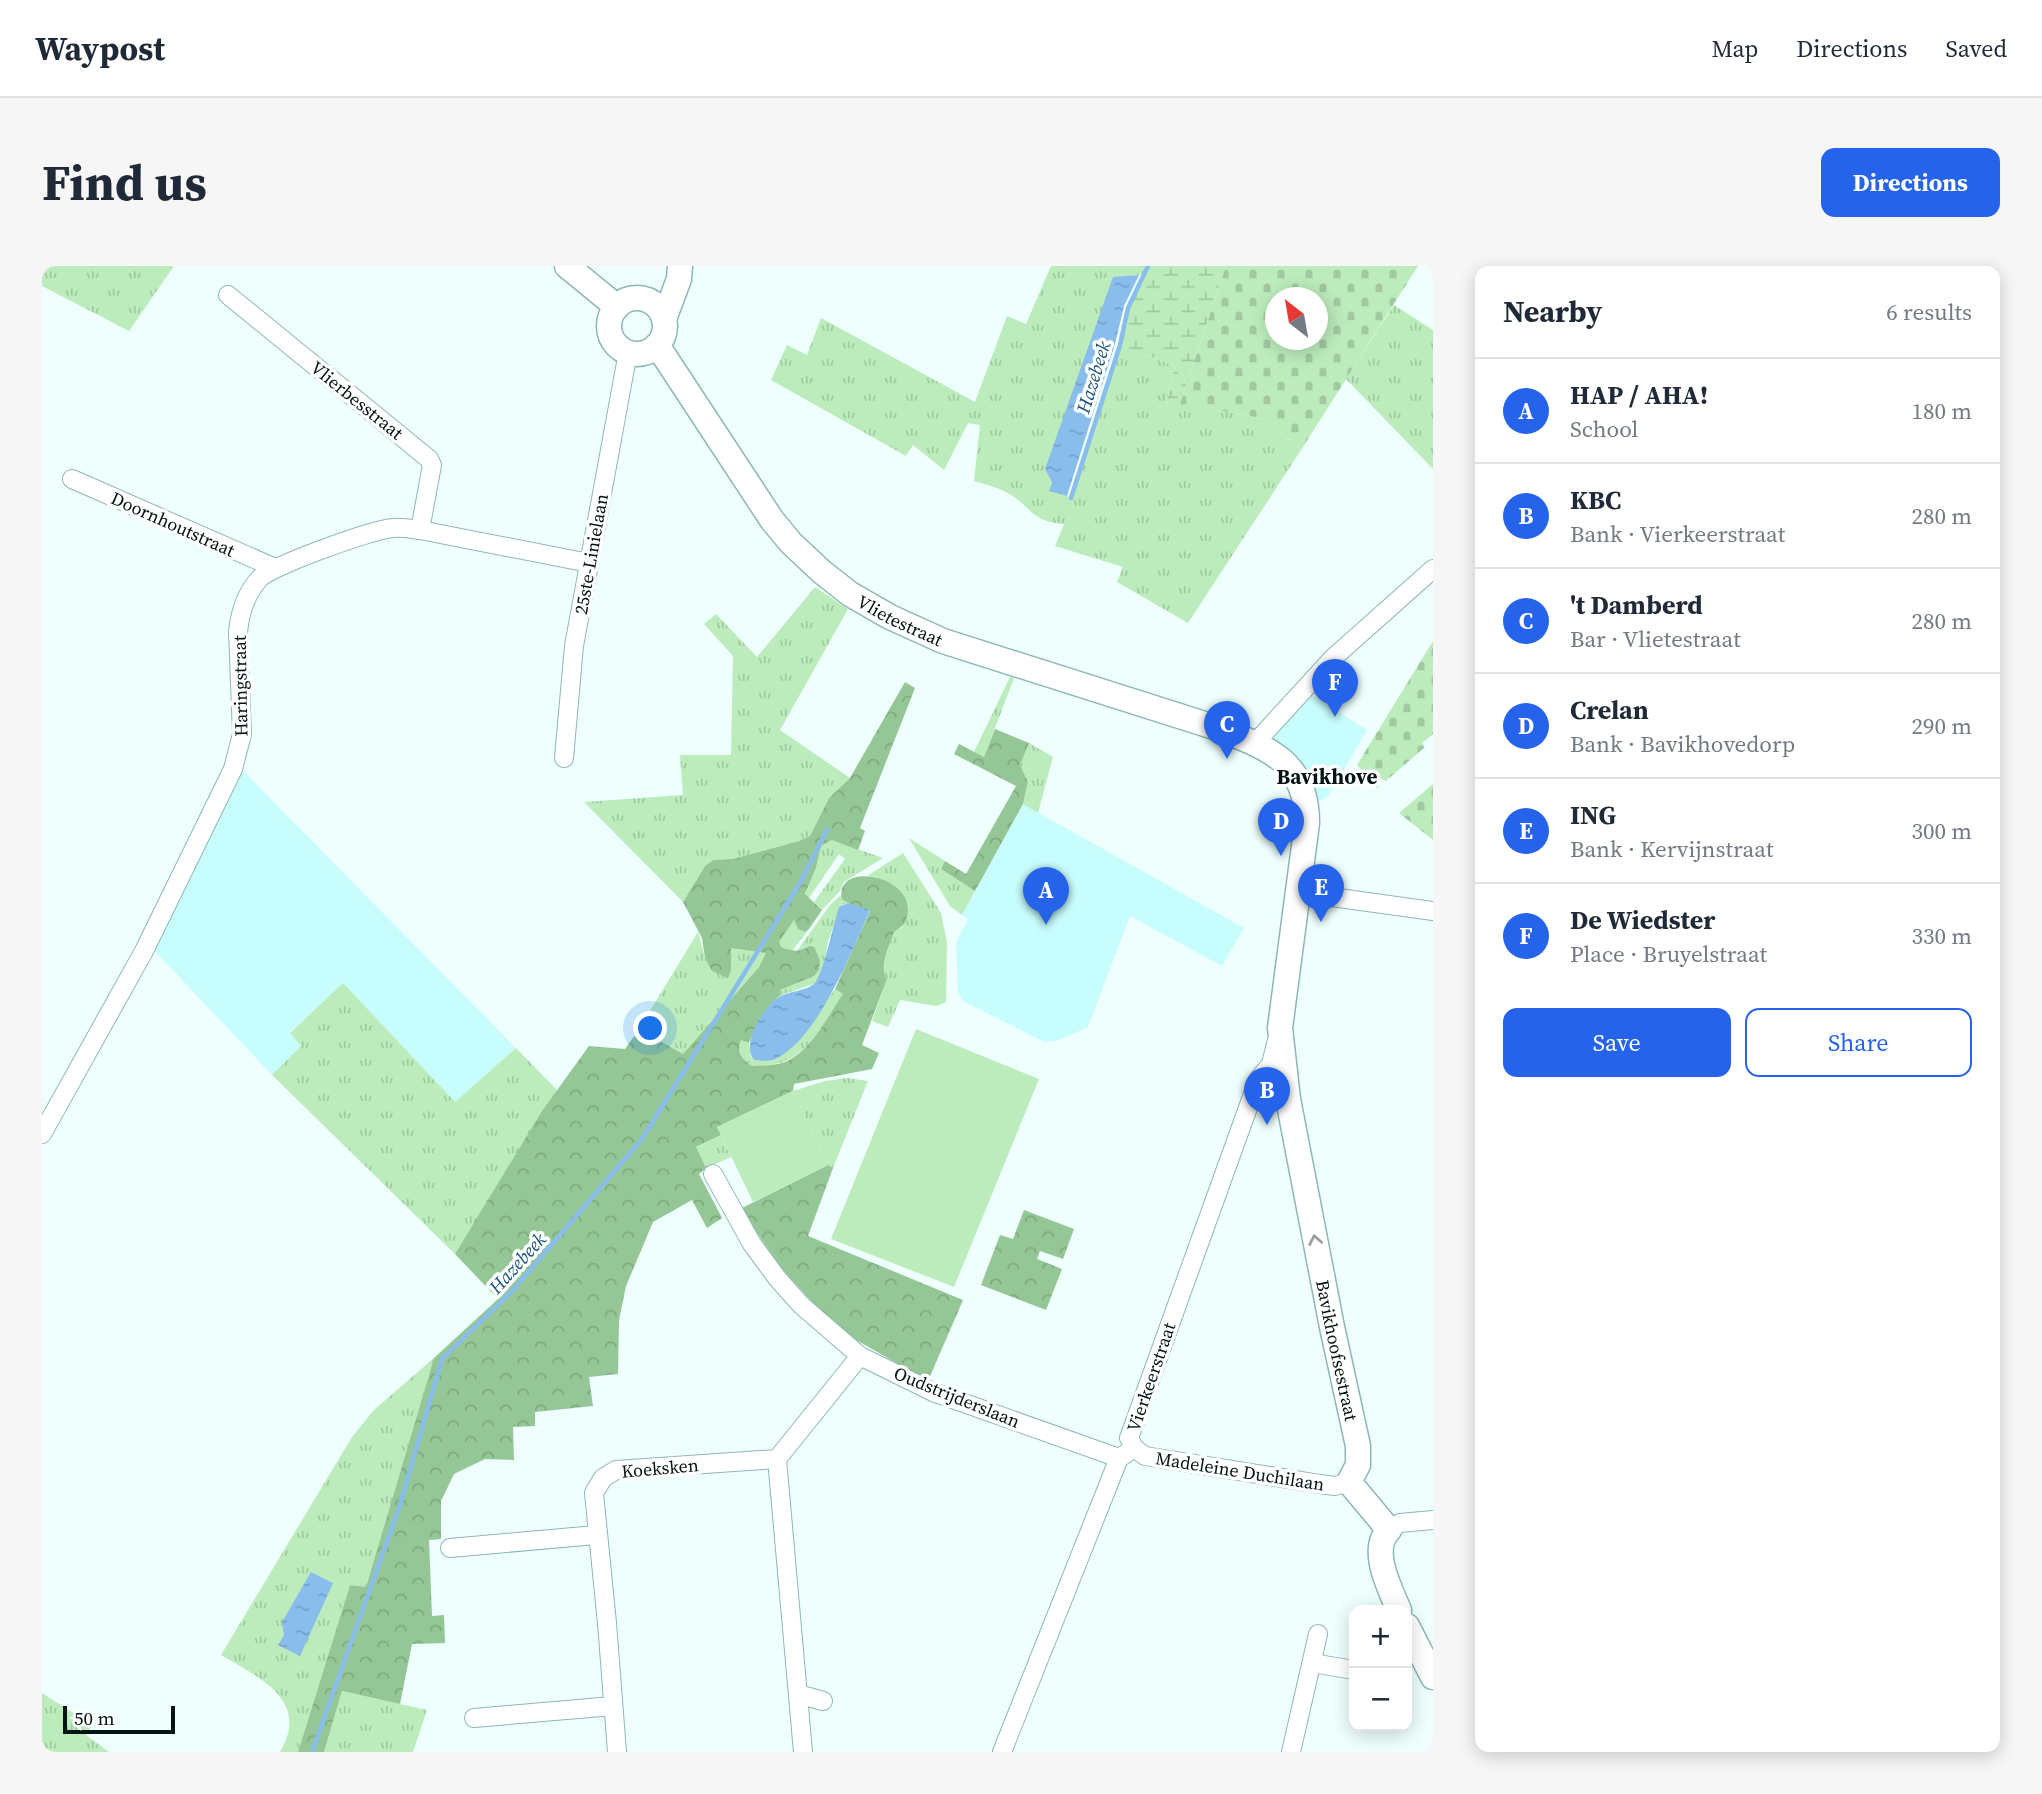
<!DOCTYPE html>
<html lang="en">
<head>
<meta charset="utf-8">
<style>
	:root { --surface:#fff; --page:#f6f6f7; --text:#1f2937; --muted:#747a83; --line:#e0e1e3; --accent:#2563eb }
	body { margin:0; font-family:"Source Serif 4",serif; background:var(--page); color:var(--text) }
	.controls { position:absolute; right:21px; bottom:21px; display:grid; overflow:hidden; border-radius:14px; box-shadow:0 4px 18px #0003 }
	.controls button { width:63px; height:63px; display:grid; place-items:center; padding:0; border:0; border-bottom:2px solid var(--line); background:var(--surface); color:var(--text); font:35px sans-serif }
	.compass { position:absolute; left:1223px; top:21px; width:63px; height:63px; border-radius:50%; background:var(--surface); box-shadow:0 4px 18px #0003; rotate:329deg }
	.scale { position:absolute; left:21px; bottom:18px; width:112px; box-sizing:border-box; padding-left:7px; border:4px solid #031212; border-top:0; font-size:19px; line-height:24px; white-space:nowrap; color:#031212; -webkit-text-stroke:5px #fff; paint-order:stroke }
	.you { position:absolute; left:609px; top:763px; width:24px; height:24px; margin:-18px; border:5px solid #fff; border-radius:50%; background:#1a73e8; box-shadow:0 0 0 10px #1a73e833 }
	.badge { display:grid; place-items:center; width:46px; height:46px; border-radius:50%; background:var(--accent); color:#fff; font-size:23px; font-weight:700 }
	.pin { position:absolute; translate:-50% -58px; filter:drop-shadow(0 2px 4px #0008) }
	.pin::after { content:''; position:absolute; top:37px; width:24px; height:21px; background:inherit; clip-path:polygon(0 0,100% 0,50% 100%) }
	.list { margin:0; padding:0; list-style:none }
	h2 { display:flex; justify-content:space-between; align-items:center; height:91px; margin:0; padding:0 28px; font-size:30px }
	h2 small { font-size:23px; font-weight:400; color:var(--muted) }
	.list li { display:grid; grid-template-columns:46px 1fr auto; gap:21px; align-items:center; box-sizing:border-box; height:105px; padding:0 28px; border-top:2px solid var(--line) }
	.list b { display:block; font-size:26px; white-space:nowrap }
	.list p { margin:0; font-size:23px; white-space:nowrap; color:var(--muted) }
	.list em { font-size:23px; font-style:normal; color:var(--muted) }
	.actions { display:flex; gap:14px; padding:21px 28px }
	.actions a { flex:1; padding:16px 0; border:2px solid var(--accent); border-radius:14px; text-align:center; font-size:24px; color:var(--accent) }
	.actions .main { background:var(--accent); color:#fff }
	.map { position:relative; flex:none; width:1391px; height:1486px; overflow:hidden; border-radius:14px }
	header { display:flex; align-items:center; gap:42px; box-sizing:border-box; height:98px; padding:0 35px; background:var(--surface); border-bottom:2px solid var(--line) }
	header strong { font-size:33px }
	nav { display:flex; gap:38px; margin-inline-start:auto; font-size:24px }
	.intro { display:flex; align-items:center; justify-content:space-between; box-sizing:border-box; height:168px; padding:0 42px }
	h1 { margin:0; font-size:49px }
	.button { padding:18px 32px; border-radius:14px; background:var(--accent); color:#fff; font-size:24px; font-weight:700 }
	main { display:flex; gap:42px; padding:0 42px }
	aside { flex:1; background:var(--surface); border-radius:14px; box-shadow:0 4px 18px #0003 }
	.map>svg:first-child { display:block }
	.built { fill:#c7fdfd }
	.grass { fill:url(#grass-tufts); fill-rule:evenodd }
	.forest { fill:url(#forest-crowns) }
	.wetland { fill:url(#wetland-marsh) }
	.cemetery { fill:url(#cemetery-stones); fill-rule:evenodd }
	.pitch { fill:#bcecbc }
	.water { fill:url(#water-ripples) }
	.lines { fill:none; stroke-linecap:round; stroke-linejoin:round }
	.stream { stroke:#88bdec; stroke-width:4.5 }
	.street-casing { stroke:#8db7b7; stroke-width:20 }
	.secondary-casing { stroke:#8db7b7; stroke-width:27 }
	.street { stroke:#fff; stroke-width:18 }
	.secondary { stroke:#fff; stroke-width:24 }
	.oneway { stroke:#9aa0a0 }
	.labels { text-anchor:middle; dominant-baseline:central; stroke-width:7; stroke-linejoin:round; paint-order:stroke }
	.street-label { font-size:18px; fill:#031212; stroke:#fff }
	.water-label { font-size:19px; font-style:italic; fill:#16517d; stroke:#fff }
	.quarter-label { font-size:21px; font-weight:bold; fill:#031212; stroke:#fff }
</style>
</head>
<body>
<header>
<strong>Waypost</strong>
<nav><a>Map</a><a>Directions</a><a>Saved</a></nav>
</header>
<div class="intro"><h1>Find us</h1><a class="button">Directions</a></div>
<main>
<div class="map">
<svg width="1391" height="1486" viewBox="0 0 1391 1486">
	<defs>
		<pattern id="grass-tufts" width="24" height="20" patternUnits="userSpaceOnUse" patternTransform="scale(1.75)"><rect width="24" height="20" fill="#bcecbc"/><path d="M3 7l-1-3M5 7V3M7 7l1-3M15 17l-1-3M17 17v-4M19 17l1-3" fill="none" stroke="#a0c9a1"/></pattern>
		<pattern id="forest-crowns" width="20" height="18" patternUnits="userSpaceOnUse" patternTransform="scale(1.75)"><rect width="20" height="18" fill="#94c795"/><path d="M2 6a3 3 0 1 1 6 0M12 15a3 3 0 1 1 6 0" fill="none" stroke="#7eaa7f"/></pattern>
		<pattern id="wetland-marsh" width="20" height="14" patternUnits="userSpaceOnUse" patternTransform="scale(1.75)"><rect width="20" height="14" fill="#bcecbc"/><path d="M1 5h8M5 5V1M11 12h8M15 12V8" fill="none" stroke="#a0c9a1"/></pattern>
		<pattern id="cemetery-stones" width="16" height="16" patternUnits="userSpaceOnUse" patternTransform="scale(1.75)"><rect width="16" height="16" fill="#bcecbc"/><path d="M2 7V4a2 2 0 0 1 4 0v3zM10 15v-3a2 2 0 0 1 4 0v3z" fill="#a0c9a1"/></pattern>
		<pattern id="water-ripples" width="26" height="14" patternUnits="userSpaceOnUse" patternTransform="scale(1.75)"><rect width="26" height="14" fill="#88bdec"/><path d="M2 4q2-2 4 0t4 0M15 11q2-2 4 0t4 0" fill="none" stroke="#74a1c9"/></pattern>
	</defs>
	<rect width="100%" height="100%" fill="#eefffe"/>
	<g class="built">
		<path d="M1266 427 1325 464 1286 530 1273 538 1232 473 1236 464Z"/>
		<path d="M200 504 474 782 413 836 301 718 248 766 259 780 230 809 110 682Z"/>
		<path d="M981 538 1202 662 1180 700 1088 650 1046 761 1017 774 1002 776 921 735 916 726 914 677 926 653 920 649Z"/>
	</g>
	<g class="grass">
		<path d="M0 0H132L87 65 0 20Z"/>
		<path d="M1009 0H1105L1102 8 1071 12 1007 225 1029 231 1078 79 1133 100 1124 139 1190 146 1222 153 1259 184 1146 357 1075 316 1081 301 1013 280 1022 258C988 256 989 239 964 226 954 221 942 218 932 215L938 159 926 157 902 204 871 179 864 190 729 114 745 79 765 89 779 52 933 136 965 50 984 58Z"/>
		<path d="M1352 39 1391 64V203L1304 113Z"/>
		<path d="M773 321 806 343 738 464 808 512 787 532 768 570 757 575 690 593 671 594 663 600 641 636 542 536 641 529 638 489H689L691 390 662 358 674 348 715 391Z"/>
		<path d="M968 411 972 412 942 491 932 486Z"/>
		<path d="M987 477 1011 491 996 547 981 538 986 516 978 499Z"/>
		<path d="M867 572 903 595 899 603 933 625 920 649 908 640Z"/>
		<path d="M790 574 841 592 802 616 798 625 780 644 772 636 803 593 797 588 767 632 763 629 774 602 779 580Z"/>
		<path d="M861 587 899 647 905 677 904 736 895 740 858 734 846 761 830 755 845 713C836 700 848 679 852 666L861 661 835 611 825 610Z"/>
		<path d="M799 629 806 637 800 639 786 675 781 705 772 718 739 729 738 724 771 710 777 704 763 684 755 685 788 639Z"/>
		<path d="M752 654 763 666 767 663 750 685 738 681 737 676Z"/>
		<path d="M656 666 663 692 689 704V682L725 687 717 701 641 788 597 763Z"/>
		<path d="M301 717 413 836 474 782 515 824 413 988 230 809 259 780 248 767Z"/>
		<path d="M793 723 802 728C786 750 769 785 743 795 733 800 721 799 710 800 699 792 696 787 699 773L707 777 709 791 756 775Z"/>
		<path d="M805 812 826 815 791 902 786 899 751 825 783 815Z"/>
		<path d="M679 869 689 891 664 902 653 882Z"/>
		<path d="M392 1092 324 1321 308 1319 256 1486H238C269 1434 216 1411 179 1389L310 1171 332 1144ZM269 1306 290 1317 236 1379 242 1369V1362Z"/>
		<path d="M300 1425 385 1444 371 1486H282Z"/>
		<path d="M0 1427 50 1459 44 1469 67 1486H0Z"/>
	</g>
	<g class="forest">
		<path d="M863 416 873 422 818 562 823 565 816 584 790 574 779 580 774 602 763 628 780 644 767 663 763 666 756 663 752 654 737 676 739 681C749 685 758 687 767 680L772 681 778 694 777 704 772 710 738 724 739 729C722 741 715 758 707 777L699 774C695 787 699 792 710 800 721 799 732 800 743 796 769 785 786 750 801 728L793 723 828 645 806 637 800 633C792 596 866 607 866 644 865 656 862 660 852 666 848 679 836 700 845 713L820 779 837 787 830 803 752 818 751 825 675 861 679 869 654 881 664 902 657 908 680 952 665 962 650 934 611 956 584 1020 577 1054 576 1108 547 1111 551 1140 493 1146V1160L471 1161 472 1194 443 1193 412 1208 399 1235V1273L387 1274 390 1350 402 1349 403 1377 370 1378 358 1438 300 1425 282 1486H256L308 1319 324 1321 392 1092 456 1033 413 988 500 845 547 780 583 783 597 763 641 788 717 701 724 687 689 682V704L686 712 670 705 663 692 660 672 641 636 663 600 671 594 690 593 757 575 768 570 787 532 808 512Z"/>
		<path d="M953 463 987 477 978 499 986 516 981 538 933 625 899 603 903 595 924 608 974 520 912 488 917 478 942 491Z"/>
		<path d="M786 899 791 902 766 970 921 1034 886 1115 795 1063 741 1004 698 943Z"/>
		<path d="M982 944 1032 963 1021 993 998 985 995 993 1020 1003 1004 1044 939 1019 958 969 971 973Z"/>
	</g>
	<path class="wetland" d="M1106 0H1184L1137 141 1124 139 1133 100 1078 79 1086 42Z"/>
	<g class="cemetery">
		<path d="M1184 0H1376L1259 184 1222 153 1190 146 1137 141ZM1234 32H1276V74H1234Z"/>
		<path d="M1391 375V468L1380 477 1383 481 1344 515 1338 512 1335 514 1337 520 1335 522 1315 499Z"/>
		<path d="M1391 518V574L1357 547Z"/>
	</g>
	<g class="pitch">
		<path d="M874 763 997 813 912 1021 789 973Z"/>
		<path d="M751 825 786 899 711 936 675 861Z"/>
	</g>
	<g class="water">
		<path d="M1097 9 1082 40 1073 78 1025 230 1007 225 1010 216 1003 203 1071 11Z"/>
		<path d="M806 637 828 644C810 685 776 772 735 792 728 796 721 795 713 794 697 781 722 739 737 731 747 725 764 725 772 718 781 709 792 656 797 641Z"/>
		<path d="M269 1306 291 1317 258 1390 236 1379 242 1369 240 1356Z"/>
	</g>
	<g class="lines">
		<g class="stream">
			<path d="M1029 232 1078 79 1086 42 1106 0"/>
			<path d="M270 1486 358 1239 400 1093 471 1024 600 873 758 617 785 564"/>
		</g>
		<defs>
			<g id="street">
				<path d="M186 29 387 193 390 199 378 264"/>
				<path d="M30 213 233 302"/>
				<path d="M1213 477 1291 392 1391 303"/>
				<path d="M522 492 532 380 586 86"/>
				<path d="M1254 626 1391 645"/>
				<path d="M1235 774 1229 798 1216 814 1087 1172 1092 1182 1103 1190 1278 1218 1293 1220 1307 1216"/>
				<path d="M0 868 102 685 191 503 200 468 196 366C198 346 204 327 218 312 229 300 332 263 351 262 360 261 370 263 378 264L547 297"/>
				<path d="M671 908 710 978 735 1012 759 1039 818 1090 891 1126 1077 1192"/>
				<path d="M735 1193 761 1486"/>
				<path d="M1347 1264 1358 1257 1391 1254"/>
				<path d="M408 1282 554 1269"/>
				<path d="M1270 1397 1312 1404"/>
				<path d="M756 1428 781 1435"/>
				<path d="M432 1452 571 1440"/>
				<path d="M575 1486 565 1357 552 1227 561 1212 574 1204 735 1193 818 1090"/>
				<path d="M960 1486 1077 1192 1085 1187"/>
				<path d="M1249 1486 1276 1368"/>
			</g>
			<g id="secondary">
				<path d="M525 0 575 41"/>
				<circle cx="595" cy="60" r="28"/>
				<path d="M622 53 637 13 638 0"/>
				<path id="s1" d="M615 79 730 254 749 277 780 306 808 328 848 351 901 375 1172 461C1223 481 1265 493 1265 557L1238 762 1246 833 1290 1061 1316 1180V1199L1307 1216 1347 1264C1327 1283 1348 1323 1357 1344"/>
				<path d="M1365 1360 1391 1411"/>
			</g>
		</defs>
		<use href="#street" class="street-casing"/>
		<use href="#secondary" class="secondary-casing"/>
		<use href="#street" class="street"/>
		<use href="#secondary" class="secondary"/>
	</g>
	<defs><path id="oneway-chevron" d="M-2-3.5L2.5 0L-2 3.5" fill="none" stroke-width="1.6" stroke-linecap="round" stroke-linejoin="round" transform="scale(1.75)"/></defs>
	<use class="oneway" href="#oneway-chevron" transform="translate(1273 974) rotate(-101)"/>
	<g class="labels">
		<g class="street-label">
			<text transform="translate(315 134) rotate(39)">Vlierbesstraat</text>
			<text transform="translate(131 258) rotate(24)">Doornhoutstraat</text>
			<text transform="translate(549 288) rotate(-80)">25ste-Linielaan</text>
			<text stroke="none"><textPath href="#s1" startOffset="374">Vlietestraat</textPath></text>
			<text transform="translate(198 420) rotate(-91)">Haringstraat</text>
			<text stroke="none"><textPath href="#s1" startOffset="1386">Bavikhoofsestraat</textPath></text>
			<text transform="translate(1109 1111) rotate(-71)">Vierkeerstraat</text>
			<text transform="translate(915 1131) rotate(22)">Oudstrijderslaan</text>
			<text transform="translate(618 1202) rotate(-5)">Koeksken</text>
			<text transform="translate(1198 1205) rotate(9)">Madeleine Duchilaan</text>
		</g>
		<g class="water-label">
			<text transform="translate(1051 111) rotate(-73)">Hazebeek</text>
			<text transform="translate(475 997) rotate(-48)">Hazebeek</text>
		</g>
		<g class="quarter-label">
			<text x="1285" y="510">Bavikhove</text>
		</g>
	</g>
</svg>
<div class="controls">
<button>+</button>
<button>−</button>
</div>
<svg class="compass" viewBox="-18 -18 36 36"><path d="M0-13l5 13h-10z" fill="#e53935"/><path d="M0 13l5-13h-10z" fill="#747a83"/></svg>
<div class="scale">50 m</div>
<div class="you"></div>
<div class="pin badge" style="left:1004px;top:659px">A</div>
<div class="pin badge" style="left:1225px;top:859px">B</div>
<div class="pin badge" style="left:1185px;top:493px">C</div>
<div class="pin badge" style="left:1239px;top:590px">D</div>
<div class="pin badge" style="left:1279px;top:656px">E</div>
<div class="pin badge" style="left:1293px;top:451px">F</div>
</div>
<aside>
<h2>Nearby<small>6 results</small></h2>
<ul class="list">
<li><span class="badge">A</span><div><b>HAP / AHA!</b><p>School</p></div><em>180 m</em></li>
<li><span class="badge">B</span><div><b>KBC</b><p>Bank · Vierkeerstraat</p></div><em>280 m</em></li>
<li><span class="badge">C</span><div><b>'t Damberd</b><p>Bar · Vlietestraat</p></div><em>280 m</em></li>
<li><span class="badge">D</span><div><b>Crelan</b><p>Bank · Bavikhovedorp</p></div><em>290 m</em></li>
<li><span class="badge">E</span><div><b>ING</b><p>Bank · Kervijnstraat</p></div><em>300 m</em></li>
<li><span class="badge">F</span><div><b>De Wiedster</b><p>Place · Bruyelstraat</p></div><em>330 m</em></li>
</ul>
<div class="actions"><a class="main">Save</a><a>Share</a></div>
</aside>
</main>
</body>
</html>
